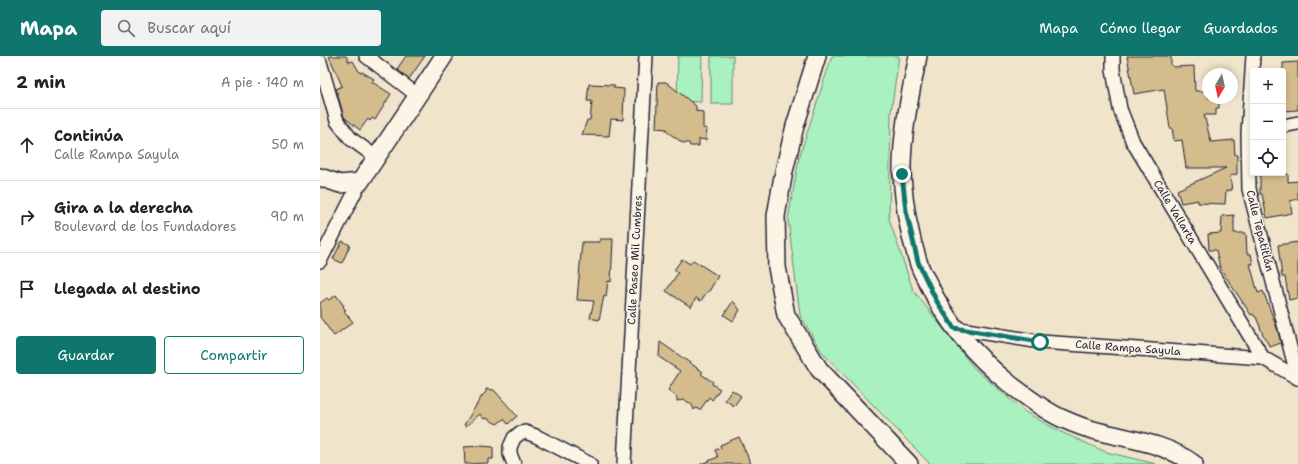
<!DOCTYPE html>
<html lang="es">
<head>
<meta charset="utf-8">
<style>
	:root { --surface:#fff; --page:#f2f2f2; --text:#222; --muted:#767676; --line:#e0e0e0; --accent:#0f766e }
	body { margin:0; font-family:"Shantell Sans",sans-serif; background:var(--page); color:var(--text) }
	.controls { position:absolute; right:12px; top:12px; display:grid; overflow:hidden; border-radius:4px; box-shadow:0 2px 6px #0003 }
	.controls button { width:36px; height:36px; display:grid; place-items:center; padding:0; border:0; border-bottom:1px solid var(--line); background:var(--surface); color:var(--text); font:20px sans-serif }
	.compass { position:absolute; left:882px; top:12px; width:36px; height:36px; border-radius:50%; background:var(--surface); box-shadow:0 2px 6px #0003; rotate:189deg }
	.stop { position:absolute; width:12px; height:12px; margin:-9px; border:3px solid #0f766e; border-radius:50%; background:#fff }
	.stop.end { background:#0f766e; border-color:#fff; box-shadow:0 1px 4px #0008 }
	.list { margin:0; padding:0; list-style:none }
	h2 { display:flex; justify-content:space-between; align-items:center; height:52px; margin:0; padding:0 16px; font-size:17px }
	h2 small { font-size:13px; font-weight:400; color:var(--muted) }
	.list li { display:grid; grid-template-columns:26px 1fr auto; gap:12px; align-items:center; box-sizing:border-box; height:72px; padding:0 16px; border-top:1px solid var(--line) }
	.list b { display:block; font-size:15px; white-space:nowrap }
	.list p { margin:0; font-size:13px; white-space:nowrap; color:var(--muted) }
	.list em { font-size:13px; font-style:normal; color:var(--muted) }
	.actions { display:flex; gap:8px; padding:12px 16px }
	.actions a { flex:1; padding:9px 0; border:1px solid var(--accent); border-radius:4px; text-align:center; font-size:14px; color:var(--accent) }
	.actions .main { background:var(--accent); color:#fff }
	.icon { flex:none; width:22px; height:22px; fill:none; stroke:currentColor; stroke-width:2; stroke-linecap:round; stroke-linejoin:round }
	.map { position:relative; flex:none; width:978px; height:408px; overflow:hidden }
	header { display:flex; align-items:center; gap:24px; box-sizing:border-box; height:56px; padding:0 20px; background:var(--accent); color:#fff }
	header strong { font-size:19px }
	nav { display:flex; gap:22px; margin-inline-start:auto; font-size:14px }
	.search { width:280px; height:36px; background:var(--page); display:flex; align-items:center; gap:10px; box-sizing:border-box; padding:0 14px; border-radius:4px; color:var(--muted); font-size:15px }
	main { display:flex }
	aside { flex:1; background:var(--surface) }
	.map>svg:first-child { display:block }
	.green { fill:#a9f1bf; stroke:#668a7d }
	.building { fill:#d4bc8c; stroke:#22223b }
	.lines { fill:none; stroke-linecap:round; stroke-linejoin:round }
	.minor-casing { stroke:#22223b; stroke-width:16 }
	.major-casing { stroke:#22223b; stroke-width:20 }
	.minor { stroke:#fcf5e5; stroke-width:13 }
	.major { stroke:#fcf5e5; stroke-width:17 }
	.route { stroke:#0f766e; stroke-width:5 }
	.labels { text-anchor:middle; dominant-baseline:central; stroke-width:3; stroke-linejoin:round; paint-order:stroke }
	.street-label { font-size:11px; fill:#22223b; stroke:#fcf5e5 }
</style>
</head>
<body>
<header>
<strong>Mapa</strong>
<div class="search"><svg class="icon" aria-label="search" viewBox="0 0 24 24"><circle cx="10" cy="10" r="6"/><path d="M15 15l6 6"/></svg>Buscar aquí</div>
<nav><a>Mapa</a><a>Cómo llegar</a><a>Guardados</a></nav>
</header>
<main>
<aside>
<h2>2 min<small>A pie · 140 m</small></h2>
<ul class="list">
<li><svg class="icon" aria-label="ahead" viewBox="0 0 24 24"><path d="M12 20V5M6 11l6-6 6 6"/></svg><div><b>Continúa</b><p>Calle Rampa Sayula</p></div><em>50 m</em></li>
<li><svg class="icon" aria-label="right" viewBox="0 0 24 24"><path d="M7 20v-9h11M14 6l5 5-5 5"/></svg><div><b>Gira a la derecha</b><p>Boulevard de los Fundadores</p></div><em>90 m</em></li>
<li><svg class="icon" aria-label="arrive" viewBox="0 0 24 24"><path d="M6 21V4h12l-3 4 3 4H6"/></svg><div><b>Llegada al destino</b></div></li>
</ul>
<div class="actions"><a class="main">Guardar</a><a>Compartir</a></div>
</aside>
<div class="map">
<svg width="978" height="408" viewBox="0 0 978 408">
	<rect width="100%" height="100%" fill="#f0e4ca"/>
	<filter id="ink" filterUnits="userSpaceOnUse"><feTurbulence type="fractalNoise" baseFrequency=".025" numOctaves="2"/><feDisplacementMap in="SourceGraphic" scale="8" xChannelSelector="R" yChannelSelector="G"/><feConvolveMatrix kernelMatrix="1 2 1 2 8 2 1 2 1" color-interpolation-filters="sRGB"/></filter>
	<g filter="url(#ink)">
		<g class="green">
			<path d="M358 0H382L381 46 357 45Z"/>
			<rect x="391" y="0" width="22" height="48"/>
			<path d="M512 0H579L571 56 569 163 593 234 654 312 705 356 741 376 786 396 836 408H610L501 295 480 259 468 163 479 102Z"/>
		</g>
		<g class="building">
			<path d="M9 0H26L29 6 33 5 40 17 42 16 54 23 52 26 71 38 55 64 52 62 50 65 48 63 40 74 24 61 16 33 22 30Z"/>
			<path d="M86 0H105L89 23 77 13Z"/>
			<path d="M807 0H851V9H852L853 11 874 10 875 35H888V42H899V52H896V59H884L891 86 914 84 915 99H917V118L910 120 912 134 906 135 905 148 878 147V144L861 147 857 134 906 112H866L862 84 854 85 852 72H850L844 33 814 38Z"/>
			<path d="M978 6V54L963 55V7Z"/>
			<path d="M338 26H346L376 50V55L383 56V72L387 73 386 84 379 83V90H370L369 87H363L346 75 347 73 336 72Z"/>
			<path d="M269 28 294 29V32L304 33 303 64 291 63 289 80 262 79 267 64H270L272 45H267Z"/>
			<path d="M964 117 968 118V126L978 125V143L970 145 972 157 947 162 942 138H940V118Z"/>
			<path d="M914 159V177H926L927 198H931L933 208H930L938 237 943 235 957 272 961 287 950 291 944 281 936 261H935L933 258 931 259 900 212 896 194H889L888 178 901 177 902 160Z"/>
			<path d="M280 183H293L291 226 288 225 286 241 284 240 279 264 270 262 274 245 257 244 262 186H280Z"/>
			<path d="M22 185 30 189 22 207 13 203Z"/>
			<path d="M978 186V242L969 244 965 221H962L958 189Z"/>
			<path d="M362 203 370 208 373 204 398 220 391 232 390 234 386 237 381 245 376 242 371 251 346 235 358 217 354 214Z"/>
			<path d="M16 239 24 250 23 251 26 254 24 255 33 266 14 280 0 261V247L7 242 9 244Z"/>
			<path d="M413 245 420 254 413 265 404 259Z"/>
			<path d="M340 286 383 316 381 318 393 326 392 328 400 333 392 344 389 341 380 354 376 352 374 354 372 349 365 344 357 345V341L348 334 360 315 339 301Z"/>
			<path d="M166 333 174 334 197 360 188 368 184 363 177 368 166 362 164 363 160 358 146 370 144 369 162 340 166 336Z"/>
			<path d="M412 334 421 340 414 350 405 344Z"/>
			<path d="M419 381 431 408H381L398 401 395 394 401 392 400 389Z"/>
			<path d="M161 390 173 391V403H168V407L145 408 144 391Z"/>
		</g>
		<g class="lines">
			<defs>
				<g id="minor">
					<path d="M46 0 97 39"/>
					<path d="M793 0V14L800 53 813 86 943 302"/>
					<path d="M933 0 928 77 929 133 978 322"/>
					<path d="M0 6 17 65 31 83 56 101"/>
					<path d="M963 70 978 67"/>
					<path d="M0 205 40 126"/>
					<path d="M634 272 721 286 943 302 978 322"/>
					<path d="M194 408 190 398V391L194 382 200 377 205 376 216 380 270 408"/>
					<path d="M304 408 326 0"/>
				</g>
				<g id="major">
					<path d="M497 0 475 70 464 115 456 160 457 211 466 259 499 313 589 408"/>
					<path d="M598 0C590 39 581 80 582 120 584 148 589 178 598 205 600 213 604 220 608 227 627 268 656 301 691 329 707 341 723 354 741 362 754 368 767 373 781 376 813 384 847 388 874 408"/>
					<path d="M0 121 20 128 40 126 124 0"/>
				</g>
			</defs>
			<use href="#minor" class="minor-casing"/>
			<use href="#major" class="major-casing"/>
			<use href="#minor" class="minor"/>
			<use href="#major" class="major"/>
		</g>
	</g>
	<g class="lines" filter="url(#ink)">
		<path class="route" d="M582 118 586 155 598 206 616 244 634 272 720 286"/>
	</g>
	<g class="labels">
		<g class="street-label">
			<text transform="translate(855 156) rotate(59)">Calle Vallarta</text>
			<text transform="translate(940 175) rotate(76)">Calle Tepatitlán</text>
			<text transform="translate(315 204) rotate(-87)">Calle Paseo Mil Cumbres</text>
			<text transform="translate(808 292) rotate(4)">Calle Rampa Sayula</text>
		</g>
	</g>
</svg>
<div class="controls">
<button>+</button>
<button>−</button>
<button><svg class="icon" aria-label="locate" viewBox="0 0 24 24"><circle cx="12" cy="12" r="6"/><path d="M12 2v4M12 18v4M2 12h4M18 12h4"/></svg></button>
</div>
<svg class="compass" viewBox="-18 -18 36 36"><path d="M0-13l5 13h-10z" fill="#e53935"/><path d="M0 13l5-13h-10z" fill="#767676"/></svg>
<div class="stop" style="left:720px;top:286px"></div>
<div class="stop end" style="left:582px;top:118px"></div>
</div>
</main>
</body>
</html>
